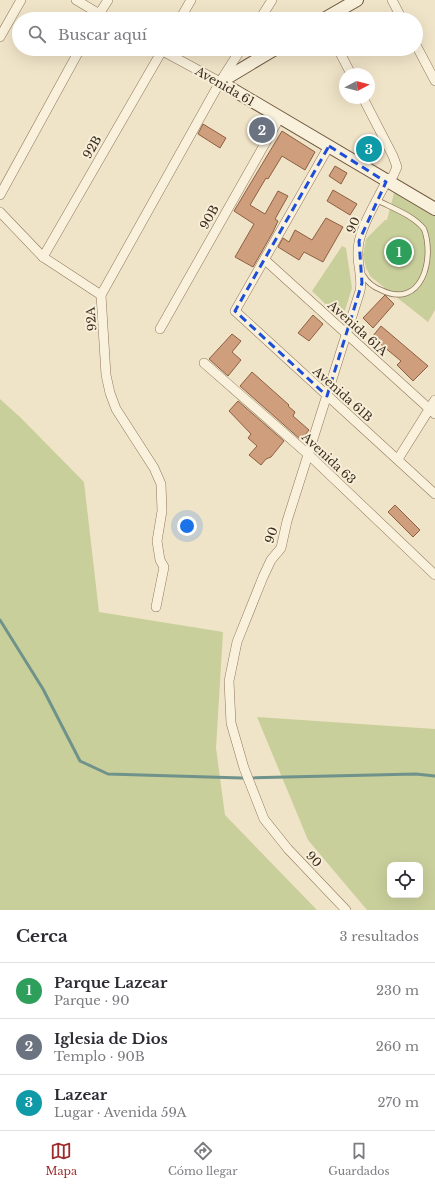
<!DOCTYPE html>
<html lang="es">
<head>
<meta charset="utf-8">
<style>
	:root { --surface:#fff; --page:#f7f7f7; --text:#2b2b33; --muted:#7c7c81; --line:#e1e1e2; --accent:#9e2a2b }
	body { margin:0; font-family:"Libre Baskerville",serif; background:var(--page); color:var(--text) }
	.controls { position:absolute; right:12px; bottom:12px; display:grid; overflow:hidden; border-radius:8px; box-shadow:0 4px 16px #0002 }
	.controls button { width:36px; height:36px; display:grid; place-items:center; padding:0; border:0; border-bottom:1px solid var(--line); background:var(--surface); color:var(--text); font:20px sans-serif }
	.compass { position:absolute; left:339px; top:68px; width:36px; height:36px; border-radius:50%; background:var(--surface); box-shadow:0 4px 16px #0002; rotate:83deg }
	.you { position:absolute; left:187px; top:526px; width:14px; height:14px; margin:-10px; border:3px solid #fff; border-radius:50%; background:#1a73e8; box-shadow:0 0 0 6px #1a73e833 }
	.badge { display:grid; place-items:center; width:26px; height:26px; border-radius:50%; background:var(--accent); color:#fff; font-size:13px; font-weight:700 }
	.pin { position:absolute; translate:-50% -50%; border:2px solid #fff; box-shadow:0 1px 4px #0006 }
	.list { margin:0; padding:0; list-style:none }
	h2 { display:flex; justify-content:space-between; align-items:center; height:52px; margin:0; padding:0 16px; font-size:17px }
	h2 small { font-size:13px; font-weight:400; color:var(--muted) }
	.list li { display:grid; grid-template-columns:26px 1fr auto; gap:12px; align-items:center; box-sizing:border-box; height:56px; padding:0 16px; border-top:1px solid var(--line) }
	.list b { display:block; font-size:15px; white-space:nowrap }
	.list p { margin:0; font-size:13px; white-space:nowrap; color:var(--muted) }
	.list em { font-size:13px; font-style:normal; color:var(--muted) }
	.icon { flex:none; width:22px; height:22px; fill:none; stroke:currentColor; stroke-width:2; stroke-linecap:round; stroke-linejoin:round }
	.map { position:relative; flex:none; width:435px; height:910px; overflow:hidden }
	.search { position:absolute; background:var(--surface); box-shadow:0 4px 16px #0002; left:12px; right:12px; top:12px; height:44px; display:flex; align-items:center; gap:10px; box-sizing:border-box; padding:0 14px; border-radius:22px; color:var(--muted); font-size:15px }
	.sheet { height:220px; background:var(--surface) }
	nav { display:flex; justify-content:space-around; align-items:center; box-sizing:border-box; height:56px; border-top:1px solid var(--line); background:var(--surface); font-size:11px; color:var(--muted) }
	nav a { display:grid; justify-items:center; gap:2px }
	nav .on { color:var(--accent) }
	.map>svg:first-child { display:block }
	.green { fill:#c9cf9b; fill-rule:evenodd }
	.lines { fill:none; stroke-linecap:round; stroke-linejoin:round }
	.stream { stroke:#6f938a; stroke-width:3 }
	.building { fill:#cf9f7d; stroke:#8d5f41 }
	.lane-casing { stroke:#8d765c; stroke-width:6 }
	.street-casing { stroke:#8d765c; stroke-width:10 }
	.secondary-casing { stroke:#6f573f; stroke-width:14 }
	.lane { stroke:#faf1dc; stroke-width:4.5 }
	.street { stroke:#faf1dc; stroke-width:9 }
	.secondary { stroke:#faf1dc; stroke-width:12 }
	.marked { fill:none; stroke:#1d4ed8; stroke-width:3; stroke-dasharray:8 5; stroke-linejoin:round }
	.labels { text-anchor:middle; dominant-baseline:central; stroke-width:4; stroke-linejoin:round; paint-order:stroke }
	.street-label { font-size:12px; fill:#3d2e20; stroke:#f7eed8 }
</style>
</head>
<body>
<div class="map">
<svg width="435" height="910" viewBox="0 0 435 910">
	<rect width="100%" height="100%" fill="#f0e4c8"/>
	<g class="green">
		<path d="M395 189 435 216V310L428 322 371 277 366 268 363 255 366 239 385 220H387Z"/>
		<path d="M342 246 346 248 352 288 342 320 312 291Z"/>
		<path d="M0 399 20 417 84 482 99 612 223 632 216 748 225 815 317 910H0Z"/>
		<path d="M257 717 435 729V910H367L308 840ZM390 865H420V895H390Z"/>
	</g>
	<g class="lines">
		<path class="stream" d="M0 620 43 689 80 761 108 774 242 778 416 774 435 776"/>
	</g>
	<g class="building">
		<path d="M203 124 226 138 220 148 198 134Z"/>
		<path d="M282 131 315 152 305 170 282 156 268 179 266 178 250 205 265 214 278 191 288 196 275 219 278 221 273 232 253 267 235 257 254 224 234 211Z"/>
		<path d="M335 166 347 173 341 184 329 176Z"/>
		<path d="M333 190 357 204 350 215 327 201Z"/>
		<path d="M326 218 343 227 323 262 304 252 299 260 278 247 283 238 289 242 295 230 312 240Z"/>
		<path d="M385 295 394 304 373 328 363 318Z"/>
		<path d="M313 315 323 324 309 341 298 333Z"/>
		<path d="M381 326 428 366 413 381 397 365 401 361 372 337Z"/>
		<path d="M232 334 241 341 232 352 241 360 228 376 209 359Z"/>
		<path d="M252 372 289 405 288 406 295 412 293 416 309 430 301 440 240 386Z"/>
		<path d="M238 401 284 441 271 457 266 459 261 465 249 455 257 446 248 438 251 434 229 411Z"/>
		<path d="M395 505 420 530 413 537 388 512Z"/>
	</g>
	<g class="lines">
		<defs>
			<path id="lane" d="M363 275C367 282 373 287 381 290 422 310 435 259 424 229 413 215 392 208 377 200"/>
			<g id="street">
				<path d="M76 0 108 19"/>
				<path d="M392 0 402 19"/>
				<path d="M96 19 108 0"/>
				<path d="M180 19 191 0"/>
				<path d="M260 19 272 0"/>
				<path d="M0 37 21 0"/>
				<path d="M416 45 435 81"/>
				<path d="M159 49 220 82"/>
				<path d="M338 49 351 74"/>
				<path d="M329 146 235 311 435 494"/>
				<path d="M0 195 80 49"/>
				<path d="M0 212 43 257 101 295"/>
				<path d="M43 257 163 49"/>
				<path d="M265 260 435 414"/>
				<path d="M160 329 280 117"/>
				<path d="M204 363 309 455 435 575"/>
				<path d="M398 459 435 400"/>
				<path d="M156 607 164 567 160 560 157 541 162 511 161 484 154 468 116 409 110 393 106 375 101 295 220 82 241 49"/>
				<path d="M346 910 288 849 264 819 244 768 231 723 229 681 237 642 263 577 271 560 281 548 287 521 360 291C363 277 357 265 358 251 358 230 377 201 386 182L393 176 397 167 393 156 363 98"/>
			</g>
			<g id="secondary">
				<path d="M324 19 357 0"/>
				<path d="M275 49 220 82 435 209"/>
			</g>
		</defs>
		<use href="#lane" class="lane-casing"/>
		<use href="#street" class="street-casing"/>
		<use href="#secondary" class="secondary-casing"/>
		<use href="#lane" class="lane"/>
		<use href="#street" class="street"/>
		<use href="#secondary" class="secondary"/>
	</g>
	<path class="marked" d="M329 146 386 182 359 241 362 283 327 396 235 311Z"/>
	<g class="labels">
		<g class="street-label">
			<text transform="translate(225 86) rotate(30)">Avenida 61</text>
			<text transform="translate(92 147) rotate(-60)">92B</text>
			<text transform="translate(209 217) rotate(-61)">90B</text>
			<text transform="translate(353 225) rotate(-68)">90</text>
			<text transform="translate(91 319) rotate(-95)">92A</text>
			<text transform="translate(358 328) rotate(42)">Avenida 61A</text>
			<text transform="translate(343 394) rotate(42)">Avenida 61B</text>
			<text transform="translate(329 458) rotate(43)">Avenida 63</text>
			<text transform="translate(271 535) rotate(-72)">90</text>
			<text transform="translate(314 859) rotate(47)">90</text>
		</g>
	</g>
</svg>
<div class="controls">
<button><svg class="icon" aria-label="locate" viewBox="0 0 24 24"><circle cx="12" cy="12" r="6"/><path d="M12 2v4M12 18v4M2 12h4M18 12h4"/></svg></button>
</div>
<svg class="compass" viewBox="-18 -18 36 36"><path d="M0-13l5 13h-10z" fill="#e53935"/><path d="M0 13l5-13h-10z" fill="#7c7c81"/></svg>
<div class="you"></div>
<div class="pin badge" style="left:399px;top:252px;background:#2e9e5b">1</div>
<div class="pin badge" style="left:262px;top:130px;background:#6b7280">2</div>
<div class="pin badge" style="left:369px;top:149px;background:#0f9aa8">3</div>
<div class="search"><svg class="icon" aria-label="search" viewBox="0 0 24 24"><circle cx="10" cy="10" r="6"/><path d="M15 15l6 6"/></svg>Buscar aquí</div>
</div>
<section class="sheet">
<h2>Cerca<small>3 resultados</small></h2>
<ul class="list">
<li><span class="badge" style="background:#2e9e5b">1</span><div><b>Parque Lazear</b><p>Parque · 90</p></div><em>230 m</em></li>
<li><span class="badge" style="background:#6b7280">2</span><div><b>Iglesia de Dios</b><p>Templo · 90B</p></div><em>260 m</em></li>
<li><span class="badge" style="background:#0f9aa8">3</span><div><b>Lazear</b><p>Lugar · Avenida 59A</p></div><em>270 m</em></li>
</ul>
</section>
<nav>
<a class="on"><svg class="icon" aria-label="map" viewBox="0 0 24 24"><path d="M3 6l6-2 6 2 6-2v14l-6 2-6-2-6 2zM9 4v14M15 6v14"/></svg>Mapa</a>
<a><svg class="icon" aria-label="directions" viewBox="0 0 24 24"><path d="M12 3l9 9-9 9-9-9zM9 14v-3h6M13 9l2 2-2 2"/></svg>Cómo llegar</a>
<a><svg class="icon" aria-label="saved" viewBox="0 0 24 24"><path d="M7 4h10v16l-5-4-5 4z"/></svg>Guardados</a>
</nav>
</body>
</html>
